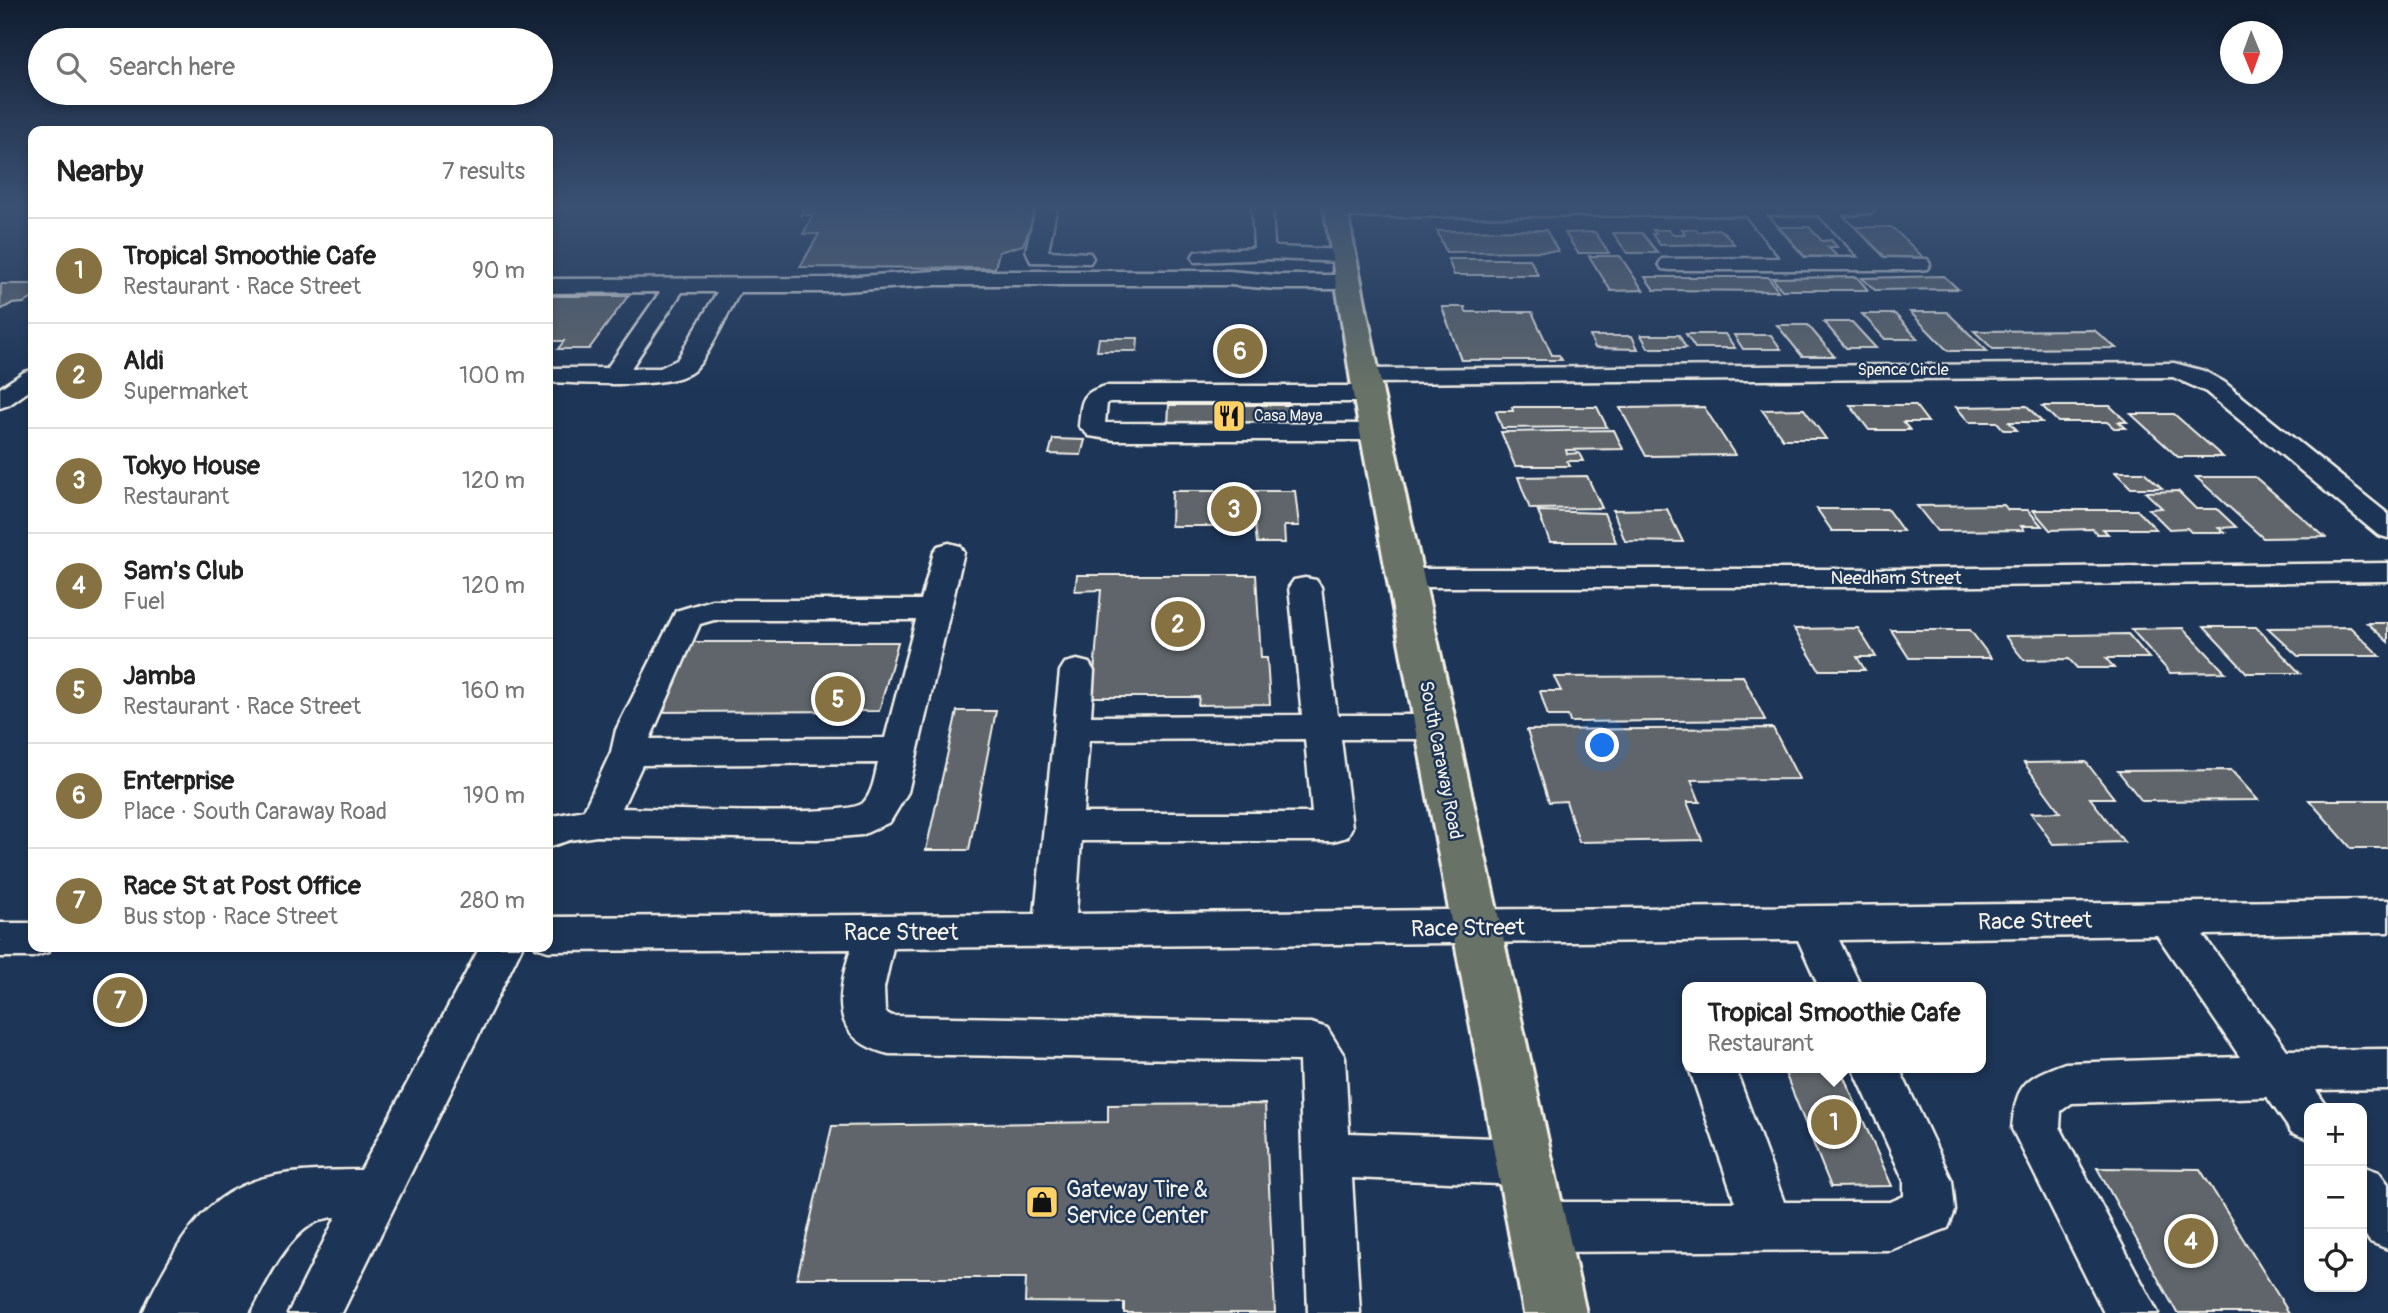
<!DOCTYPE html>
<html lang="en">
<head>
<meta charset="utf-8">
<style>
	:root { --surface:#fff; --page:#f6f6f6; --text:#222; --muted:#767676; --line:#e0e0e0; --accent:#857141 }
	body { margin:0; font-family:Pangolin,sans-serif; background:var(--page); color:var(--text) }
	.controls { position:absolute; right:21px; bottom:21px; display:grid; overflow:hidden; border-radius:14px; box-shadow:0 4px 10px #0003 }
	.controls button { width:63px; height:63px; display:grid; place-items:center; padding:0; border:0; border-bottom:2px solid var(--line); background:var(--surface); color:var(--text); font:35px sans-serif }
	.compass { position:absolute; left:2220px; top:21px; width:63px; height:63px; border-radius:50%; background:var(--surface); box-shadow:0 4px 10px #0003; rotate:179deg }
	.you { position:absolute; left:1603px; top:746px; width:24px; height:24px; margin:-18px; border:5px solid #fff; border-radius:50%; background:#1a73e8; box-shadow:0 0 0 10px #1a73e833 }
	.badge { display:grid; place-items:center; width:46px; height:46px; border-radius:50%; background:var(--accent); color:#fff; font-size:23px; font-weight:700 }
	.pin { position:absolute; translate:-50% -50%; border:4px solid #fff; box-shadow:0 2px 7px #0006 }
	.popup { position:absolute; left:1682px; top:982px; width:304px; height:91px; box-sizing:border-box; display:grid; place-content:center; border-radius:14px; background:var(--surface); filter:drop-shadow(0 2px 5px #0005); font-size:23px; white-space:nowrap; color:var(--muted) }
	.popup b { font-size:26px; color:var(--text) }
	.popup::after { content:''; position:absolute; left:50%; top:100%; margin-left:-14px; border:14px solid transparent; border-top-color:var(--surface) }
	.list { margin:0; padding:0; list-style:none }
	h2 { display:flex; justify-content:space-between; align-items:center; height:91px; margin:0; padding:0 28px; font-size:30px }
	h2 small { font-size:23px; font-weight:400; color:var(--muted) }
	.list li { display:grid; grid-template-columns:46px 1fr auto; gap:21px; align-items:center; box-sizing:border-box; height:105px; padding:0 28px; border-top:2px solid var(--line) }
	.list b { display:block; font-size:26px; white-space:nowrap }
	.list p { margin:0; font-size:23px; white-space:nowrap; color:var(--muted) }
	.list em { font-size:23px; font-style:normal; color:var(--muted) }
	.icon { flex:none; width:38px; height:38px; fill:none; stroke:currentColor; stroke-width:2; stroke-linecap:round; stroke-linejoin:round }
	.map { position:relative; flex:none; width:2388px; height:1313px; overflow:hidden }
	.search { position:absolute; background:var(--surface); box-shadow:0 4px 10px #0003; left:28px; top:28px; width:525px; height:77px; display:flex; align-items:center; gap:18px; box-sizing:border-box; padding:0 24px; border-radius:38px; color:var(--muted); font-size:26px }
	.panel { position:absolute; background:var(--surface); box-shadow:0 4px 10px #0003; left:28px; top:126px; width:525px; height:826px; border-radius:14px }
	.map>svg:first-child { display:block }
	.building { fill:#5f656b; stroke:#f4f1e8; stroke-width:2 }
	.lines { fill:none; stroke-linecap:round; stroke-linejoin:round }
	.minor-casing { stroke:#f4f1e8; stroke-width:5 }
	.major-casing { stroke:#f4f1e8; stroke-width:6 }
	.minor { fill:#1d3557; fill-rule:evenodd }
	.major { fill:#697266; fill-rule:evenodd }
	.labels { text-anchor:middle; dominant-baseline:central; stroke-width:5; stroke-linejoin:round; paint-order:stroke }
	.far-street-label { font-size:16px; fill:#f4f1e8; stroke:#1d3557 }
	.far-poi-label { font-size:16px; fill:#f4f1e8; stroke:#1d3557; text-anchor:start }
	.street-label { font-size:19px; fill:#f4f1e8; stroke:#1d3557 }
	.near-street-label { font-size:23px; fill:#f4f1e8; stroke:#1d3557 }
	.near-poi-label { font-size:23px; fill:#f4f1e8; stroke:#1d3557; text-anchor:start }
</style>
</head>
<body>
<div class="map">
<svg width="2388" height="1313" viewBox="0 0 2388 1313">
	<rect width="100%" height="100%" fill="#1d3557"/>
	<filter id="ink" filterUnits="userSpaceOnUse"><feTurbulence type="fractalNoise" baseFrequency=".0143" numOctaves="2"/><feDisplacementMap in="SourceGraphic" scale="14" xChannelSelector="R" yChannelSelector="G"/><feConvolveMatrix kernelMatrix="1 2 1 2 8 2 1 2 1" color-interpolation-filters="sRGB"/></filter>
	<g filter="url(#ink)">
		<g class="building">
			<path d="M806 206H1038L1023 245 999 252 995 268 800 267 819 234H803L813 215H801Z"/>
			<path d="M1777 227H1809L1822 241 1831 240 1837 247H1828L1838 257 1799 258 1779 236H1785Z"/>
			<path d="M1854 227H1892L1924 258H1885Z"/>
			<path d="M1682 229H1696L1698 232 1718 229 1725 233 1734 244 1660 245 1652 234H1656L1653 230H1669L1672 234H1685Z"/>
			<path d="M1546 230 1558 251 1446 252 1437 231Z"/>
			<path d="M1595 232 1609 253H1578L1565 233Z"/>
			<path d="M1613 233H1642L1658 253H1627Z"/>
			<path d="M1589 256H1620L1643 290 1611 291Z"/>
			<path d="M1448 259H1530L1538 275H1454Z"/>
			<path d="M1944 276 1958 289 1875 290 1862 278Z"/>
			<path d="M1645 277H1768L1778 291 1654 290Z"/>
			<path d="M1857 277 1868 290H1782L1772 278Z"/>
			<path d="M1 284H33V298L24 303 11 304 0 310Z"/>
			<path d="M550 296H628L589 349H558L564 341H548V299Z"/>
			<path d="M1442 307H1465L1466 312H1532L1552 355H1559L1562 360H1461Z"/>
			<path d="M1910 312H1947L1987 351H1948Z"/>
			<path d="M1862 314H1895L1918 339H1885Z"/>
			<path d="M1824 322H1852L1876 348H1846Z"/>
			<path d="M1777 325H1808L1834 356H1802Z"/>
			<path d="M2094 330 2116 348 1993 349 1974 331Z"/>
			<path d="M1686 334H1725L1735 348H1695Z"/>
			<path d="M1641 335H1679L1686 348H1648Z"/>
			<path d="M1734 335H1771L1781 349H1743Z"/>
			<path d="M1590 336H1632L1638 349 1595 348Z"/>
			<path d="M1099 338H1138L1137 351H1097Z"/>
			<path d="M1220 338H1259L1260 365 1221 364Z"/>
			<path d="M1169 405H1289L1291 427H1168Z"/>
			<path d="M1850 405H1915L1928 422H1903L1910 430H1869Z"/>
			<path d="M2027 406 2042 422H2009L2017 430H2004L1997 422H1969L1956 407Z"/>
			<path d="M2042 406H2110L2127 422H2119L2126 428H2114L2107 422H2058Z"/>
			<path d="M1512 407H1597L1607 427 1502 428 1496 411H1513Z"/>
			<path d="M1704 407 1735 455 1646 456 1620 408Z"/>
			<path d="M1804 409 1826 439H1783L1762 410Z"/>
			<path d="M2131 414H2174L2223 457H2178Z"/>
			<path d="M1614 430 1623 449 1566 450 1567 454 1579 453 1583 461H1567L1570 466H1515L1501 432Z"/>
			<path d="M1053 439 1085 440 1081 455 1049 454Z"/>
			<path d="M2115 472H2144L2162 488H2131Z"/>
			<path d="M1587 476 1602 508 1530 509 1518 477Z"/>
			<path d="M2196 477H2255L2325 537 2263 538Z"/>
			<path d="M1172 491H1295L1299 526H1284L1285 543H1257L1255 526H1171Z"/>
			<path d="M2178 491 2196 509H2217L2236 527 2219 528 2225 532H2191L2187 528 2169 529 2149 509 2162 508 2145 492Z"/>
			<path d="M2004 505 2008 510H2028L2042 526H2021L2024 530 1937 531 1917 506Z"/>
			<path d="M1667 509 1683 542 1625 541 1613 510Z"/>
			<path d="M1817 509H1887L1903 531H1832Z"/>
			<path d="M2033 510H2137L2156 529H2103L2108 534H2097L2093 529 2050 530Z"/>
			<path d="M1538 511 1604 513 1616 542H1550Z"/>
			<path d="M1077 575H1256L1261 658H1267L1270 704 1198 705 1199 697H1092L1101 590 1075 591Z"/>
			<path d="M2367 623H2388V642Z"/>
			<path d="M2204 627H2256L2300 673H2247Z"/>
			<path d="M2350 627 2380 656H2298L2268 628Z"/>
			<path d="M1858 628 1876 657H1857L1865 670H1819L1794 629Z"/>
			<path d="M2183 628 2225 672 2170 673 2131 629Z"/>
			<path d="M1891 630H1970L1991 658H1909Z"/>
			<path d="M2128 634 2149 658H2106L2114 668H2077L2069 659 2024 660 2005 636Z"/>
			<path d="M685 642H898L879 711 652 712Z"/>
			<path d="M1743 676 1765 720 1570 722 1568 716H1548L1540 691H1561L1554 677Z"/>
			<path d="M957 711H996L969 850H926Z"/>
			<path d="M1773 728 1799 779 1691 780 1700 802H1687L1702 840 1579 842 1566 801 1549 802 1527 730Z"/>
			<path d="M2086 762 2114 798H2090L2124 842 2053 844 2031 813 2060 812 2024 763Z"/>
			<path d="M2231 770 2258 800 2142 801 2118 771Z"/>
			<path d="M2309 800H2388V848H2351Z"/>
			<path d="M1783 1068H1840L1892 1186 1831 1187Z"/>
			<path d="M1265 1104 1275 1313H1124V1303L1025 1302 1026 1278H797L832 1126 1108 1122V1105Z"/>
			<path d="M2097 1168 2200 1169 2289 1313H2177Z"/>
		</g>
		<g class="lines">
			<defs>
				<g id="minor">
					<path d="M1037 206H1057L1048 251 1090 253 1093 258 1090 263 1031 262 1026 250Z"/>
					<path d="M1252 206H1272L1274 245 1277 247 1344 250 1352 251 1355 256 1352 261 1344 262 1272 259 1195 262 1192 257 1195 252 1203 251 1254 248Z"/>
					<path d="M1332 206H1872L1874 209 1871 213 1841 215 1884 258 1927 259 1930 264 1927 269 1919 270H1670L1662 269 1659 264 1662 259 1781 258 1745 215 1336 217 1329 215 1326 211ZM1766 215H1819L1860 258H1804Z"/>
					<path d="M935 271H1229L1275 275H1348L1356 277 1359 282 1356 287 1348 289H1275L1229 285H935L829 292H740C729 310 707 360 693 371 670 390 579 383 548 382V368H607L660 292 548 293V279L829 278ZM682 292H717L677 360 660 368H631Z"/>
					<path d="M2174 363 2204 371 2224 382 2388 514V538L2378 535 2206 392 2173 377 1364 383 1355 381 1352 376 1355 371 1364 369Z"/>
					<path d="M33 370V388L9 405 0 408V388L24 372Z"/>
					<path d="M1106 386H1368L1377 389 1381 394 1377 399 1368 402H1110L1107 403 1105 423 1376 424 1385 426 1389 432 1385 438 1376 440H1115L1089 436 1079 426C1082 402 1079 393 1106 386Z"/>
					<path d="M949 543 960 546 964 552 908 792 890 822 862 835 817 839 597 836 570 840 548 847V817L584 810 611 752 616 730 676 611 712 600H921L934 552 938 546ZM714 620H916L885 738 650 739 700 624ZM878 763C875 775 873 793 863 803 846 818 657 809 622 808L642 765Z"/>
					<path d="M2388 563V581L1900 587H1405L1394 585 1390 578 1394 571 1405 569H1900Z"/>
					<path d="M1305 578 1316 580 1321 587 1337 715H1434L1447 718 1452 727 1447 736 1434 739H1341L1352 827 1347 837 1333 841H1081L1076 914 2388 900V932L2203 935 2287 1050 2388 1049V1089L2316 1090 2328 1108H2309V1139L2292 1133 2267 1097 2072 1103 2061 1111 2060 1127 2158 1313H2104L2012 1129C2016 1085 2023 1078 2065 1063L2240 1057 2157 935 1839 940 1861 987H1819L1798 940 893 948 884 988 885 1012 892 1016 1311 1023 1327 1028 1345 1057 1349 1133 1523 1139 1540 1146 1547 1162 1540 1178 1523 1185 1352 1178 1360 1313H1308L1299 1061 889 1054C830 1040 836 997 851 949L548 951 536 947H548V917L1035 914 1060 671 1065 663 1077 660 1089 663 1094 671 1091 716 1302 715 1289 587 1294 580ZM1305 739 1312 813H1083L1089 740Z"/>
					<path d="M0 923H33V947H50L48 952 33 957H0Z"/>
					<path d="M480 947H522L342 1313H288L336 1217C293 1218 267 1280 249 1313H143C151 1293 162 1274 173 1255 221 1172 274 1171 361 1170Z"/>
					<path d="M1689 1068H1735L1784 1202H1890L1904 1196V1181L1853 1068H1899L1952 1181 1955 1211 1948 1228 1890 1250 1537 1252 1519 1244 1512 1227 1519 1210 1537 1202H1735Z"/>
					<path d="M2362 1166 2379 1172 2388 1184V1249L2370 1242 2362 1230Z"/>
				</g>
				<path id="major" d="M1324 206H1346L1383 394 1586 1313H1524L1353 394Z"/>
			</defs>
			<use href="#minor" class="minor-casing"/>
			<use href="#major" class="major-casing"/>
			<use href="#minor" class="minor"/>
			<use href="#major" class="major"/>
		</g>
	</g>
	<linearGradient id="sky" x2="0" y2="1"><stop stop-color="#101d30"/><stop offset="0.53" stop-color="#3a5174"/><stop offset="1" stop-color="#3a5174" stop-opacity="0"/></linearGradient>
	<rect width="2388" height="390" fill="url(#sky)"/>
	<defs>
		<symbol id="restaurant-square" viewBox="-11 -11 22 22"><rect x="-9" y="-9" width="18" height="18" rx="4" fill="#ffd166" stroke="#1d3557"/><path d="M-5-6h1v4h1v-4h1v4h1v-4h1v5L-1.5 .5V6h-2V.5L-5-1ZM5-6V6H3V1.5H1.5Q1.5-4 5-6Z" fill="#111"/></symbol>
		<symbol id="shop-square" viewBox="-11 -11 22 22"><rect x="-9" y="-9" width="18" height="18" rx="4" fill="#ffd166" stroke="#1d3557"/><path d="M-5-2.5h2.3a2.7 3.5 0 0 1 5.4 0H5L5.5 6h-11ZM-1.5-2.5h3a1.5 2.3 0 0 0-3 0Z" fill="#111"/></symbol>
	</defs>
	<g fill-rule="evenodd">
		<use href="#restaurant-square" x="1210" y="397" width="38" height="38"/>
		<use href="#shop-square" x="1023" y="1183" width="38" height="38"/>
	</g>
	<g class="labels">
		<g class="far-street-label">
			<text x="1903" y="370">Spence Circle</text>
		</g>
		<g class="far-poi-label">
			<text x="1254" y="416">Casa Maya</text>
		</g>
		<g class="street-label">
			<text x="1896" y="578">Needham Street</text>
			<text transform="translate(1441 760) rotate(79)">South Caraway Road</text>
		</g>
		<g class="near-street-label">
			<text transform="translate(2035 921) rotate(-1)">Race Street</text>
			<text transform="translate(1468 928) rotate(-1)">Race Street</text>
			<text x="901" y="932">Race Street</text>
		</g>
		<g class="near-poi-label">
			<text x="1066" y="1189">Gateway Tire &amp;<tspan x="1066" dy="26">Service Center</tspan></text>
		</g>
	</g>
</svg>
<div class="controls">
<button>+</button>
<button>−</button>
<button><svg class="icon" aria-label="locate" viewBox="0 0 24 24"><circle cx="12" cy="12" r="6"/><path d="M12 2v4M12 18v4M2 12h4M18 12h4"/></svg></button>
</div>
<svg class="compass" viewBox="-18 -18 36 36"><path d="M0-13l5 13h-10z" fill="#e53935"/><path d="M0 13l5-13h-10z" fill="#767676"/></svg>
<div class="you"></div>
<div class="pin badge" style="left:1834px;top:1122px">1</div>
<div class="popup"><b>Tropical Smoothie Cafe</b>Restaurant</div>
<div class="pin badge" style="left:1178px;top:624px">2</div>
<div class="pin badge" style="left:1234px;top:509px">3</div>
<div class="pin badge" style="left:2191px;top:1241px">4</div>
<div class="pin badge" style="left:838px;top:699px">5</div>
<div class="pin badge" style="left:1240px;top:351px">6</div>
<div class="pin badge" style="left:120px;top:1000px">7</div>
<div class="search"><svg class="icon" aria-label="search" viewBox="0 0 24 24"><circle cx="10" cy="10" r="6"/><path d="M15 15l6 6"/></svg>Search here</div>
<section class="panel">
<h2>Nearby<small>7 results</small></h2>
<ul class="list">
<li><span class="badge">1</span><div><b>Tropical Smoothie Cafe</b><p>Restaurant · Race Street</p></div><em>90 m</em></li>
<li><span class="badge">2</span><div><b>Aldi</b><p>Supermarket</p></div><em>100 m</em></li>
<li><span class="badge">3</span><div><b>Tokyo House</b><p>Restaurant</p></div><em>120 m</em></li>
<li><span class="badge">4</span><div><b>Sam's Club</b><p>Fuel</p></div><em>120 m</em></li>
<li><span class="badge">5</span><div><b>Jamba</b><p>Restaurant · Race Street</p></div><em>160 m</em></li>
<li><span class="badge">6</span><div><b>Enterprise</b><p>Place · South Caraway Road</p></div><em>190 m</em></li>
<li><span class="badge">7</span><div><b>Race St at Post Office</b><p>Bus stop · Race Street</p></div><em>280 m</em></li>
</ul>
</section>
</div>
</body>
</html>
